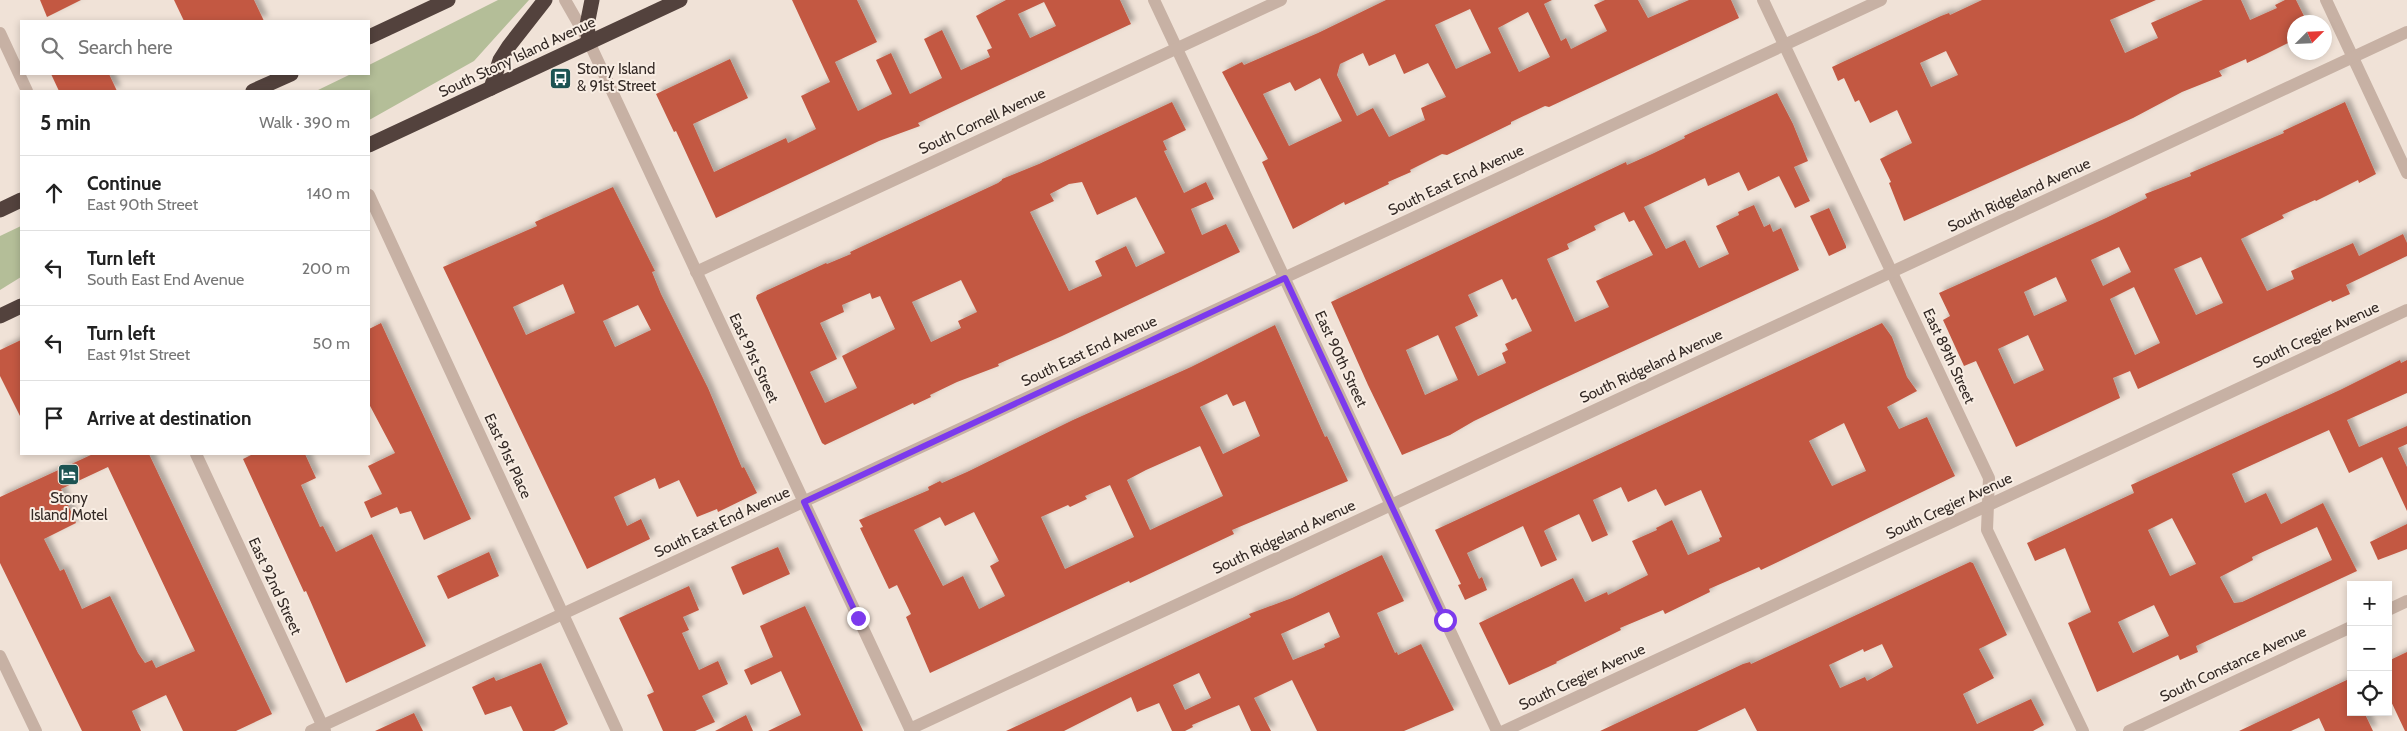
<!DOCTYPE html>
<html lang="en">
<head>
<meta charset="utf-8">
<style>
	:root { --surface:#fff; --page:#f2f2f2; --text:#222; --muted:#767676; --line:#e0e0e0 }
	body { margin:0; font-family:Cabin,sans-serif; background:var(--page); color:var(--text) }
	.controls { position:absolute; right:15px; bottom:15px; display:grid; overflow:hidden; border-radius:0px; box-shadow:0 2px 8px #0003 }
	.controls button { width:45px; height:45px; display:grid; place-items:center; padding:0; border:0; border-bottom:1px solid var(--line); background:var(--surface); color:var(--text); font:25px sans-serif }
	.compass { position:absolute; left:2287px; top:15px; width:45px; height:45px; border-radius:50%; background:var(--surface); box-shadow:0 2px 8px #0003; rotate:66deg }
	.stop { position:absolute; width:15px; height:15px; margin:-11px; border:4px solid #7c3aed; border-radius:50%; background:#fff }
	.stop.end { background:#7c3aed; border-color:#fff; box-shadow:0 1px 5px #0008 }
	.list { margin:0; padding:0; list-style:none }
	h2 { display:flex; justify-content:space-between; align-items:center; height:65px; margin:0; padding:0 20px; font-size:21px }
	h2 small { font-size:16px; font-weight:400; color:var(--muted) }
	.list li { display:grid; grid-template-columns:32px 1fr auto; gap:15px; align-items:center; box-sizing:border-box; height:75px; padding:0 20px; border-top:1px solid var(--line) }
	.list b { display:block; font-size:19px; white-space:nowrap }
	.list p { margin:0; font-size:16px; white-space:nowrap; color:var(--muted) }
	.list em { font-size:16px; font-style:normal; color:var(--muted) }
	.icon { flex:none; width:28px; height:28px; fill:none; stroke:currentColor; stroke-width:2; stroke-linecap:round; stroke-linejoin:round }
	.map { position:relative; flex:none; width:2407px; height:731px; overflow:hidden }
	.search { position:absolute; background:var(--surface); box-shadow:0 2px 8px #0003; left:20px; top:20px; width:350px; height:55px; display:flex; align-items:center; gap:12px; box-sizing:border-box; padding:0 18px; border-radius:0px; color:var(--muted); font-size:19px }
	.panel { position:absolute; background:var(--surface); box-shadow:0 2px 8px #0003; left:20px; top:90px; width:350px; height:365px; border-radius:0px }
	.map>svg:first-child { display:block }
	.green { fill:#b4be98 }
	.building { fill:#c35842; fill-rule:evenodd; filter:url(#shadow) }
	.lines { fill:none; stroke-linecap:round; stroke-linejoin:round }
	.minor { stroke:#c7b1a4; stroke-width:12 }
	.highway { stroke:#53423d; stroke-width:15 }
	.route { stroke:#7c3aed; stroke-width:6 }
	.labels { text-anchor:middle; dominant-baseline:central; stroke-width:4; stroke-linejoin:round; paint-order:stroke }
	.street-label { font-size:15px; fill:#332925; stroke:#f8ede3 }
	.poi-label { font-size:15px; fill:#332925; stroke:#f8ede3; text-anchor:start }
</style>
</head>
<body>
<div class="map">
<svg width="2407" height="731" viewBox="0 0 2407 731">
	<defs>
		<filter id="shadow"><feDropShadow dx="4.5" dy="-4.5" stdDeviation="2.5" flood-color="#0004"/></filter>
	</defs>
	<rect width="100%" height="100%" fill="#f0e2d7"/>
	<g class="green">
		<path d="M498 0H529L474 61 371 119 369 120V91H316L351 74H369V65Z"/>
		<path d="M21 226V277L0 290V236Z"/>
	</g>
	<g class="building">
		<path d="M40 0H81L47 17Z"/>
		<path d="M174 0H254L264 21H184Z"/>
		<path d="M792 0H857L877 42 835 62 858 111 892 94 876 60 891 53 910 94 942 78 924 39 942 30 961 70 990 57 987 50 992 48 976 16 1006 0H1120L1131 24 954 106 918 123 920 126 879 141 716 218 676 131 674 132 656 94 730 59 748 98 693 124 714 172 786 138 788 143 816 129 801 96 830 82ZM1044 2 1056 26 1030 38 1018 14Z"/>
		<path d="M1386 0H1552L1544 4 1561 41 1566 38 1571 49 1607 31 1594 5 1605 0H1638L1648 18 1689 0H1731L1739 18 1549 107 1545 106 1511 122V124L1472 143 1447 155 1442 154 1410 170 1411 172 1388 182 1389 184 1345 205 1344 202 1293 229 1262 162 1268 159 1222 72 1242 62 1244 65 1318 33ZM1470 9 1491 53 1456 69 1435 25ZM1528 12 1550 57 1519 72 1498 28ZM1363 53 1369 66 1395 54 1404 74 1428 63 1446 97 1421 108 1425 120 1389 137 1373 108 1357 116 1337 75 1340 64ZM1320 78 1342 121 1289 146 1263 94 1290 82 1295 91Z"/>
		<path d="M1982 0H2156L2110 20 2125 53 2158 38 2151 23 2203 0H2241L2250 20 2277 8 2275 5 2285 0H2296L2307 22H2294V40L2266 54 2247 63 2246 59 2219 71 2222 76 2182 92 2133 118 1904 221 1889 183 1891 182 1880 159 1912 143 1897 110 1870 123 1859 100 1855 102 1844 78 1838 81 1832 67 1941 16 1949 13 1950 15ZM1946 51 1958 75 1931 87 1920 63Z"/>
		<path d="M51 74H109L117 91H59Z"/>
		<path d="M1777 93 1793 124 1808 161 1794 167 1810 201 1795 208 1779 176 1748 191 1739 172 1708 186 1705 178 1644 207 1666 249 1685 240 1699 268 1729 254 1716 226 1739 215 1738 212 1754 205 1764 227 1770 224 1773 232 1781 228 1799 270 1543 388 1474 421 1450 435 1402 455 1368 385 1331 302 1626 162 1627 165 1652 154 1685 138 1684 136ZM1624 212 1629 222 1634 220 1653 255 1596 281 1609 307 1575 322 1547 259 1569 249 1567 244 1596 230 1594 226ZM1502 279 1512 300 1516 298 1532 331 1505 344 1508 350 1502 353 1506 363 1478 376 1455 327 1478 316 1468 295ZM1438 335 1458 380 1425 395 1406 350Z"/>
		<path d="M1172 102 1186 130 1163 141 1167 150 1164 151 1184 193 1206 182 1214 199 1191 209 1202 235 1226 224 1240 252 1062 336 998 364 999 366 957 382 930 395 931 397 914 405 913 403 825 445 822 443 756 298 757 295 826 263 827 264 851 254 850 252 998 183 1002 180V179L1039 164ZM1082 182 1097 215 1136 197 1165 253 1136 267 1126 246 1095 261 1102 276 1069 291 1030 212 1054 201 1050 194 1069 184ZM961 280 977 312 958 321 961 328 931 342 912 302ZM870 293 872 299 880 296 895 329 842 356 857 388 825 403 810 372 837 359 820 323 844 312 842 305Z"/>
		<path d="M2345 102 2376 174 2359 183 2358 180 2316 201 2315 200 2282 215 2284 218 2241 239 2267 291 2294 279 2291 271 2353 243 2359 256 2403 234 2407 243V256L2346 285 2350 294 2332 302 2331 300 2138 389 2130 371 2113 378 2120 398 2016 447 1976 361 1964 366 1943 320 1950 316 1939 293 2106 218 2147 198 2145 194 2191 176 2190 173 2284 133 2283 131ZM2119 247 2131 272 2103 286 2091 260ZM2201 257 2223 303 2196 315 2174 269ZM2056 277 2067 301 2034 316 2024 292ZM2134 287 2160 343 2135 355 2110 299ZM2028 335 2044 370 2014 384 1998 349Z"/>
		<path d="M613 187 655 271 652 272 661 294 708 388 742 468 744 467 757 493 718 512 717 509 697 517 679 480 659 489 655 478 614 497 627 526 641 519 650 539 587 569 443 267 537 226 535 222ZM563 284 575 313 526 335 513 307ZM638 305 651 330 615 347 603 321Z"/>
		<path d="M1829 208 1846 246V248L1829 256 1810 216Z"/>
		<path d="M381 323 471 519 424 540 411 511 400 514 397 507 371 518 364 502 382 494 368 466 395 453 369 404V329Z"/>
		<path d="M1882 323 1892 337 1907 377 1917 391 1887 407 1899 429 1927 417 1955 476 1782 560 1761 570 1759 567 1709 589 1710 592 1665 614 1663 610 1620 628 1621 630 1556 662 1557 663 1509 685 1479 623 1573 578 1585 602 1607 592 1608 595 1648 575 1632 541 1657 530 1656 528 1672 520 1688 555 1720 541 1719 538 1722 537 1701 490 1665 506 1656 489 1628 502 1621 487 1593 500 1608 535 1592 542 1579 514 1547 529 1544 531 1557 560 1541 567 1523 526 1467 553 1479 579 1482 577 1487 590 1465 600 1458 585 1461 584 1435 530ZM1844 423 1866 471 1832 486 1809 441Z"/>
		<path d="M1275 325 1325 437 1327 436 1348 481 1232 530 1234 534 1130 583 1129 581 930 673 906 617 911 614 897 585 889 589 860 528 863 527 859 520 929 490 928 487 940 481 942 483 967 472 1073 420 1191 367ZM1227 394 1233 406 1245 401 1260 436 1223 454 1200 407ZM1200 446 1223 496 1150 530 1127 480 1146 470ZM1110 485 1134 537 1065 569 1041 517 1068 505 1070 507 1087 499 1085 496ZM974 512 999 561 990 566 1005 596 979 609 963 576 943 586 914 530 940 517 945 526Z"/>
		<path d="M21 340V418L0 376V350Z"/>
		<path d="M2400 360 2401 363 2407 360V393L2347 420 2359 447 2407 426V444L2398 448 2407 467V511L2382 457 2349 473 2329 430 2232 474 2245 503 2266 493 2281 524 2323 503 2357 571 2196 646 2198 652 2180 660 2178 655 2097 692 2068 623 2091 612 2065 548 2035 561 2027 543 2134 493 2131 485 2340 390ZM2172 518 2196 564 2170 576 2148 530ZM2317 527 2332 560 2242 602 2234 603 2220 577 2253 560 2252 557ZM2154 605 2169 636 2133 653 2118 622Z"/>
		<path d="M93 454H149L272 714 236 731H183L166 695 132 711 141 731H82L0 563V497ZM108 467 195 651 156 668 152 660 145 663 138 653 110 596 82 609 64 569 60 571 44 539 76 523 61 489Z"/>
		<path d="M253 454H305L316 478 301 485 320 527 323 526 336 552 372 534 426 646 346 683 306 591 304 592 243 459Z"/>
		<path d="M2407 524V549L2378 560 2370 542Z"/>
		<path d="M778 547 790 574 743 595 731 567Z"/>
		<path d="M489 552 499 576 448 599 437 576Z"/>
		<path d="M1382 555 1404 601 1377 613 1395 653 1397 652 1398 655 1421 644 1454 710 1404 731H1317L1292 680 1254 698 1271 731H1251L1239 705 1192 725 1193 727 1185 731H1172L1159 703 1137 712 1131 697 1064 731H1006L1251 617 1249 614 1292 598ZM1329 612 1340 637 1324 644 1325 647 1293 660 1281 634ZM1199 673 1211 698 1185 710 1173 685Z"/>
		<path d="M1970 562 1973 563 2007 635 1979 649 1994 678 1963 694 1977 724 2031 699 2044 725 2033 731H1757L1745 708 1697 731H1600L1743 664 1750 662 1751 664ZM1882 644 1893 667 1867 681 1865 677 1840 688 1829 665 1863 649 1864 652Z"/>
		<path d="M689 586 699 610 683 617 689 630 682 633 699 670 718 661 728 684 702 696 715 722 695 731H663L647 695 654 692 619 618Z"/>
		<path d="M805 606 844 690 863 731H768L801 715 781 671 751 685 744 670 773 657 760 626Z"/>
		<path d="M2407 652V731H2405L2388 695V661Z"/>
		<path d="M541 663 568 724 554 731H523L511 706 485 715 472 687 494 677 496 681Z"/>
		<path d="M2351 678V712H2364L2373 731H2325L2319 718 2291 731H2239Z"/>
		<path d="M414 713 423 731H375Z"/>
		<path d="M746 715 753 731H715Z"/>
	</g>
	<g class="lines">
		<g class="minor">
			<path d="M565 0 589 42 911 731"/>
			<path d="M1154 0 1497 731"/>
			<path d="M1763 0 1989 478 1987 530 2083 731"/>
			<path d="M2326 0 2407 173"/>
			<path d="M0 33 27 91"/>
			<path d="M369 195 617 731"/>
			<path d="M696 272 1281 0"/>
			<path d="M196 454 325 731"/>
			<path d="M2388 610 2407 601"/>
			<path d="M0 656 36 731"/>
			<path d="M910 729 2407 32"/>
			<path d="M311 731 1881 0"/>
			<path d="M1504 731 2407 310"/>
			<path d="M2129 731 2351 627"/>
		</g>
		<g class="highway">
			<path d="M369 37 448 0"/>
			<path d="M589 42 587 25 592 0"/>
			<path d="M491 88 500 60 509 46 545 0"/>
			<path d="M253 91 291 74"/>
			<path d="M369 145 680 0"/>
			<path d="M0 210 21 200"/>
			<path d="M0 316 21 306"/>
		</g>
	</g>
	<g class="lines">
		<path class="route" d="M858 618 804 502 1285 278 1445 620"/>
	</g>
	<defs>
		<symbol id="bus-square" viewBox="-11 -11 22 22"><rect x="-9" y="-9" width="18" height="18" rx="4" fill="#1c5352" stroke="#f8ede3"/><path d="M-5-6H5V4H4V6H2V4H-2V6H-4V4H-5ZM-3.5-4V0h7V-4ZM-3.5 1.2v1.5H-2V1.2ZM2 1.2v1.5H3.5V1.2Z" fill="#fff"/></symbol>
		<symbol id="hotel-square" viewBox="-11 -11 22 22"><rect x="-9" y="-9" width="18" height="18" rx="4" fill="#1c5352" stroke="#f8ede3"/><path d="M-6-4.5h1.5V1H6V5H4.5V3h-9V5H-6ZM-4 0a1.8 1.8 0 1 1 3.6 0ZM.5 0V-2.5h3Q6-2.5 6 0Z" fill="#fff"/></symbol>
	</defs>
	<g fill-rule="evenodd">
		<use href="#bus-square" x="548" y="66" width="25" height="25"/>
		<use href="#hotel-square" x="56" y="462" width="25" height="25"/>
	</g>
	<g class="labels">
		<g class="street-label">
			<text transform="translate(517 57) rotate(-25)">South Stony Island Avenue</text>
			<text transform="translate(982 121) rotate(-25)">South Cornell Avenue</text>
			<text transform="translate(1456 180) rotate(-25)">South East End Avenue</text>
			<text transform="translate(2019 195) rotate(-25)">South Ridgeland Avenue</text>
			<text transform="translate(2316 335) rotate(-25)">South Cregier Avenue</text>
			<text transform="translate(1089 351) rotate(-25)">South East End Avenue</text>
			<text transform="translate(1949 356) rotate(65)">East 89th Street</text>
			<text transform="translate(754 358) rotate(65)">East 91st Street</text>
			<text transform="translate(1341 359) rotate(65)">East 90th Street</text>
			<text transform="translate(1651 366) rotate(-25)">South Ridgeland Avenue</text>
			<text transform="translate(508 456) rotate(65)">East 91st Place</text>
			<text transform="translate(1949 506) rotate(-25)">South Cregier Avenue</text>
			<text transform="translate(722 522) rotate(-25)">South East End Avenue</text>
			<text transform="translate(1284 537) rotate(-25)">South Ridgeland Avenue</text>
			<text transform="translate(275 586) rotate(65)">East 92nd Street</text>
			<text transform="translate(2233 664) rotate(-25)">South Constance Avenue</text>
			<text transform="translate(1582 677) rotate(-25)">South Cregier Avenue</text>
		</g>
		<g class="poi-label">
			<text x="577" y="69">Stony Island<tspan x="577" dy="17">&amp; 91st Street</tspan></text>
			<text x="69" y="498" text-anchor="middle">Stony<tspan x="69" dy="17">Island Motel</tspan></text>
		</g>
	</g>
</svg>
<div class="controls">
<button>+</button>
<button>−</button>
<button><svg class="icon" aria-label="locate" viewBox="0 0 24 24"><circle cx="12" cy="12" r="6"/><path d="M12 2v4M12 18v4M2 12h4M18 12h4"/></svg></button>
</div>
<svg class="compass" viewBox="-18 -18 36 36"><path d="M0-13l5 13h-10z" fill="#e53935"/><path d="M0 13l5-13h-10z" fill="#767676"/></svg>
<div class="stop" style="left:1445px;top:620px"></div>
<div class="stop end" style="left:858px;top:618px"></div>
<div class="search"><svg class="icon" aria-label="search" viewBox="0 0 24 24"><circle cx="10" cy="10" r="6"/><path d="M15 15l6 6"/></svg>Search here</div>
<section class="panel">
<h2>5 min<small>Walk · 390 m</small></h2>
<ul class="list">
<li><svg class="icon" aria-label="ahead" viewBox="0 0 24 24"><path d="M12 20V5M6 11l6-6 6 6"/></svg><div><b>Continue</b><p>East 90th Street</p></div><em>140 m</em></li>
<li><svg class="icon" aria-label="left" viewBox="0 0 24 24"><path d="M17 20v-9H6M10 6l-5 5 5 5"/></svg><div><b>Turn left</b><p>South East End Avenue</p></div><em>200 m</em></li>
<li><svg class="icon" aria-label="left" viewBox="0 0 24 24"><path d="M17 20v-9H6M10 6l-5 5 5 5"/></svg><div><b>Turn left</b><p>East 91st Street</p></div><em>50 m</em></li>
<li><svg class="icon" aria-label="arrive" viewBox="0 0 24 24"><path d="M6 21V4h12l-3 4 3 4H6"/></svg><div><b>Arrive at destination</b></div></li>
</ul>
</section>
</div>
</body>
</html>
